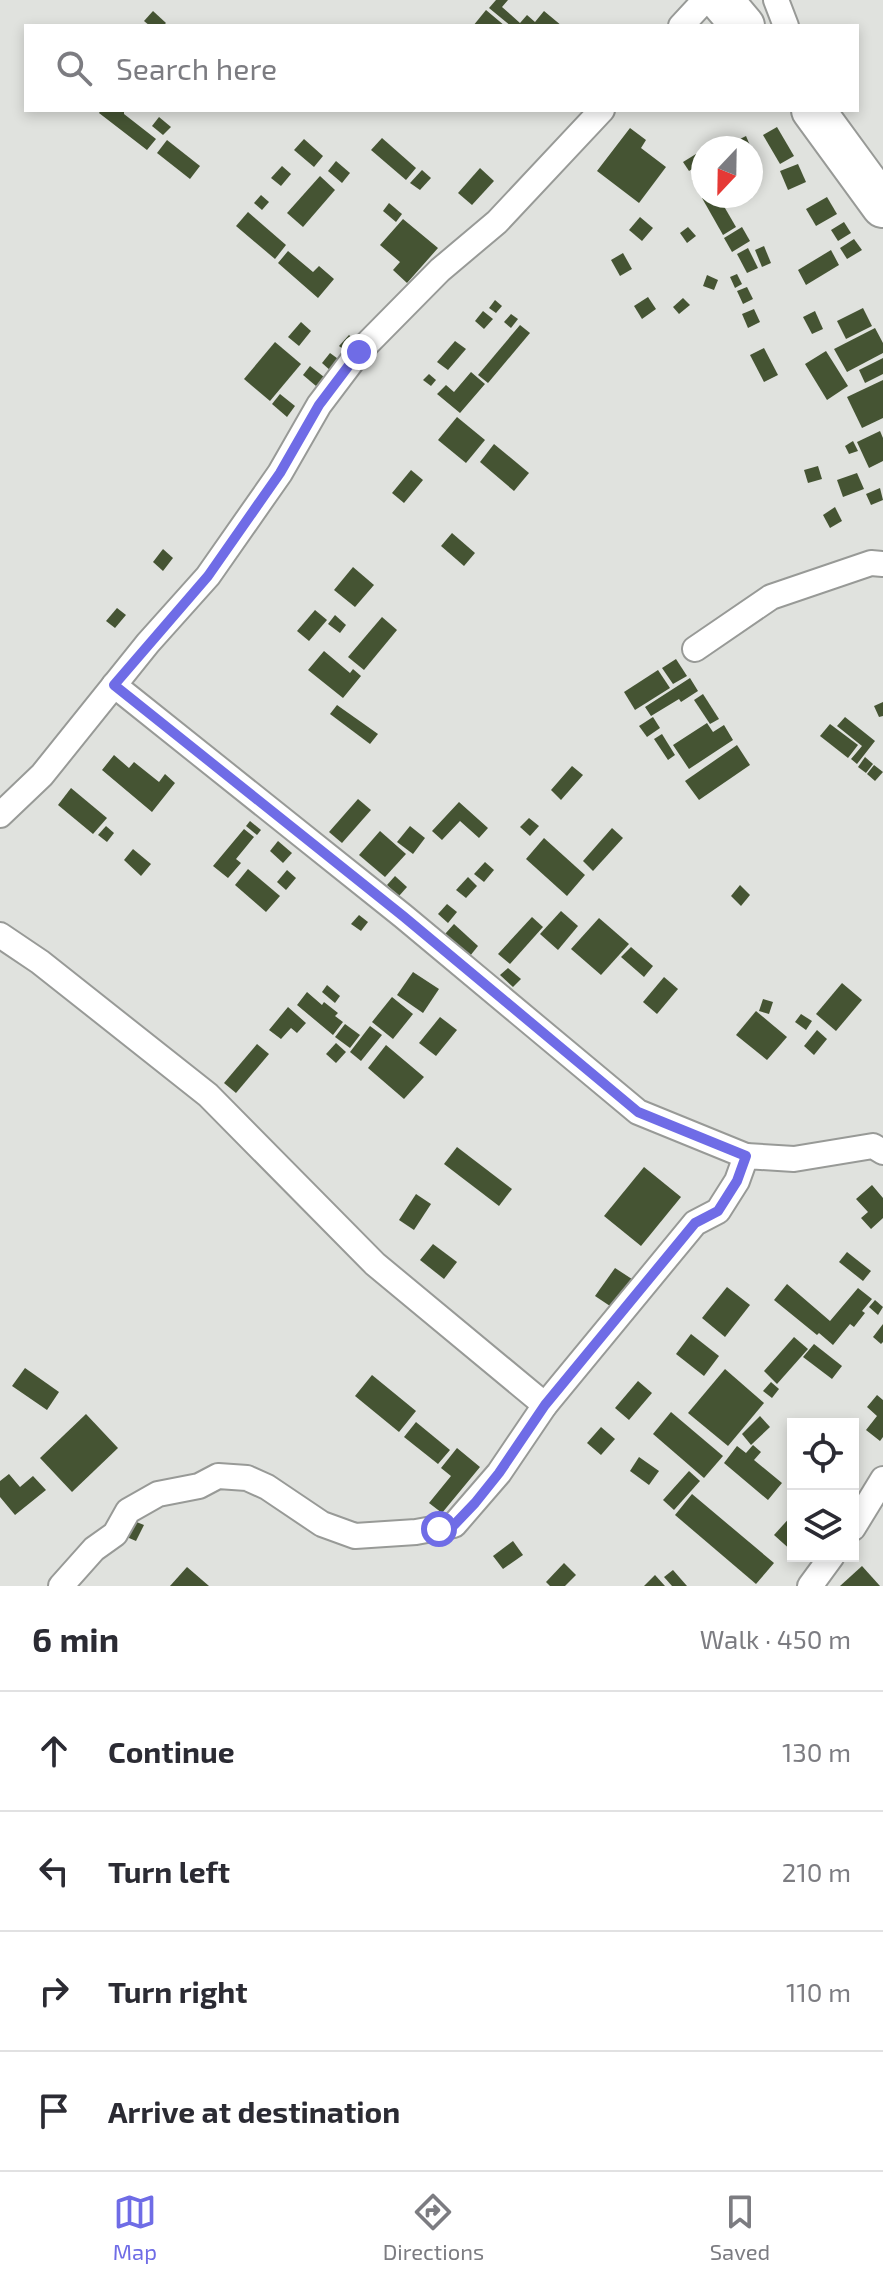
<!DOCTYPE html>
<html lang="en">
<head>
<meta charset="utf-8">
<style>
	:root { --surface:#fff; --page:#f2f2f3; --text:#2b2b33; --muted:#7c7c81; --line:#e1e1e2; --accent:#6f6ce6 }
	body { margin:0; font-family:"Exo 2",sans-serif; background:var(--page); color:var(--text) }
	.controls { position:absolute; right:24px; bottom:24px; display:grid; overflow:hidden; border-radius:0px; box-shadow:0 4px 12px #0003 }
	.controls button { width:72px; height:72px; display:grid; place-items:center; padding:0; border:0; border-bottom:2px solid var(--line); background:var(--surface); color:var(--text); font:40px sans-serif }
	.compass { position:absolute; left:691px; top:136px; width:72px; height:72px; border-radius:50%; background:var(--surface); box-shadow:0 4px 12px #0003; rotate:202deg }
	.stop { position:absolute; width:24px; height:24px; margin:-18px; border:6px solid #6f6ce6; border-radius:50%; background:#fff }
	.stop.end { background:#6f6ce6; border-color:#fff; box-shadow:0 2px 8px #0008 }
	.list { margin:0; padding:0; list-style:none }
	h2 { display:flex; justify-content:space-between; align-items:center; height:104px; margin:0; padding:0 32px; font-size:34px }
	h2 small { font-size:26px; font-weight:400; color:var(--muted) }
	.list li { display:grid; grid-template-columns:52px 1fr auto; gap:24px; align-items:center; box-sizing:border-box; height:120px; padding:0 32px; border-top:2px solid var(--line) }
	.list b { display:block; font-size:30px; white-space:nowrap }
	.list em { font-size:26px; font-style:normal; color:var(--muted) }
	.icon { flex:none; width:44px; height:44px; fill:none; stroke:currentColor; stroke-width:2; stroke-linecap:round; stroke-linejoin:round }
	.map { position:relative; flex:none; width:883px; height:1586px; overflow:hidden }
	.search { position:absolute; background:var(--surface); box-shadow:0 4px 12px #0003; left:24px; right:24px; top:24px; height:88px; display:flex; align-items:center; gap:20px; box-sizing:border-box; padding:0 28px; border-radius:0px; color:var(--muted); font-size:30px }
	.sheet { height:584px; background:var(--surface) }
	nav { display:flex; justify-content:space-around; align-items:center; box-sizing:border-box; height:112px; border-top:2px solid var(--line); background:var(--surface); font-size:22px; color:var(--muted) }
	nav a { display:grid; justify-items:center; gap:4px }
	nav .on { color:var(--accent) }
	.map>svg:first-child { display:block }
	.building { fill:#455433 }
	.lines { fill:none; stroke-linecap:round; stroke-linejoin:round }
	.street-casing { stroke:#989a97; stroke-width:28 }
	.highway-casing { stroke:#989a97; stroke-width:46 }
	.street { stroke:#fff; stroke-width:24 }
	.highway { stroke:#fff; stroke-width:42 }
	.route { stroke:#6f6ce6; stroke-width:10 }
</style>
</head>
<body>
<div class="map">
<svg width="883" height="1586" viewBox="0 0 883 1586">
	<rect width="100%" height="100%" fill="#e0e2de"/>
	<g class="building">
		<path d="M496 0H508L502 7 520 23 527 15 535 22 544 11 562 26H511L489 8Z"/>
		<path d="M486 10 505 26H473Z"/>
		<path d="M153 11 166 23 163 26H150L144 21Z"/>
		<path d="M101 110H124V114L156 139 147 150 99 113Z"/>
		<path d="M159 117 171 127 163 135 152 126Z"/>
		<path d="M777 127 794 156 780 164 763 135Z"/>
		<path d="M630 128 646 140 641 148 666 167 639 203 597 171Z"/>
		<path d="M746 136 751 148H722Z"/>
		<path d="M382 138 416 168 406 180 371 150Z"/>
		<path d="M304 139 323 156 314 167 294 150Z"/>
		<path d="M167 140 200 166 190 179 157 153Z"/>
		<path d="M696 154 702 163 689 171 683 162Z"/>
		<path d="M336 161 350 173 342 183 328 171Z"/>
		<path d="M798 164 806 182 788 190 780 171Z"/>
		<path d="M282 166 291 174 281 186 271 178Z"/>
		<path d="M480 168 494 181 472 205 458 193Z"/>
		<path d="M422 170 431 178 420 190 410 183Z"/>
		<path d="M703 174V193L701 195 692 180Z"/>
		<path d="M320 176 335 190 303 227 287 213Z"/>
		<path d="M261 195 269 202 262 210 254 203Z"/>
		<path d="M705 196H718L736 227 723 235 702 198Z"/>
		<path d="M827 197 837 214 816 226 806 209Z"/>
		<path d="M389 203 402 214 396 222 383 211Z"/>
		<path d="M248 212 286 245 275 259 236 226Z"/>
		<path d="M640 217 653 228 642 241 629 230Z"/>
		<path d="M403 219 438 248 407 283 393 270 400 262 380 245Z"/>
		<path d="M844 222 851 233 838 241 831 230Z"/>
		<path d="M688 227 696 236 687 243 680 233Z"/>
		<path d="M742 227 750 241 732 252 724 238Z"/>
		<path d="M854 239 862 250 847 259 840 248Z"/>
		<path d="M764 246 771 263 762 267 755 250Z"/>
		<path d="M748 248 758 268 747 273 737 254Z"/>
		<path d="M831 250 839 265 806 285 798 270Z"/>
		<path d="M288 251 313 272 319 266 334 279 318 298 278 263Z"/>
		<path d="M623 253 632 269 620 276 611 260Z"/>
		<path d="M737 274 742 284 735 288 730 277Z"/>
		<path d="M707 275 718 280 714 290 703 286Z"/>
		<path d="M747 287 753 299 743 304 737 291Z"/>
		<path d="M648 297 656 309 642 319 634 306Z"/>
		<path d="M683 298 690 305 679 314 673 307Z"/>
		<path d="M495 300 502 306 496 313 489 308Z"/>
		<path d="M863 308 872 326 846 339 837 321Z"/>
		<path d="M754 309 760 322 748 328 742 314Z"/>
		<path d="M483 311 493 319 484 329 475 321Z"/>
		<path d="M815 311 823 329 812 334 803 317Z"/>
		<path d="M511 314 518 319 511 328 504 322Z"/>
		<path d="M301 322 311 331 299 346 288 337Z"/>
		<path d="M520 325 530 333 488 383 478 375Z"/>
		<path d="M875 328 883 343V353L847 372 834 349Z"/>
		<path d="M349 335 357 342 348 353 339 346Z"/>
		<path d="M455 341 466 349 448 370 437 362Z"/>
		<path d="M275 342 301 364 270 401 244 379Z"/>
		<path d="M764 348 778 375 764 382 750 355Z"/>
		<path d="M826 351 848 386 827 400 805 364Z"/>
		<path d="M330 353 341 361 332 372 322 363Z"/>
		<path d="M883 358V374L865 383 859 370Z"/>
		<path d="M310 366 324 377 316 386 303 375Z"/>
		<path d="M471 372 485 384 460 413 437 394 446 385 454 392Z"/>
		<path d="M429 374 436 380 431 386 423 380Z"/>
		<path d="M883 380V418L862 428 847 397Z"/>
		<path d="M280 394 295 406 287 417 272 404Z"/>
		<path d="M457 417 485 440 466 463 438 440Z"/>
		<path d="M880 431 883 438V461L869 468 857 442Z"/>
		<path d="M853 441 858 451 849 454 845 446Z"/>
		<path d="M494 444 529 473 514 491 480 462Z"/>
		<path d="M818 466 822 479 808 483 804 470Z"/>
		<path d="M411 470 423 480 404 503 392 493Z"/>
		<path d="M857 473 864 489 843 497 837 480Z"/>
		<path d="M880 488 883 500 871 505 866 494Z"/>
		<path d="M835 507 842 521 830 528 823 515Z"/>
		<path d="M452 533 475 553 464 566 441 546Z"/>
		<path d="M163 549 173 558 163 571 153 562Z"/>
		<path d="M353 567 374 585 355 607 334 590Z"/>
		<path d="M117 608 126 615 115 628 106 621Z"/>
		<path d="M315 610 327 620 309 641 297 631Z"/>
		<path d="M335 615 346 625 340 633 328 624Z"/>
		<path d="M382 617 397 630 364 670 348 657Z"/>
		<path d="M324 651 350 673 353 669 361 676 343 698 308 670Z"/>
		<path d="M676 659 687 676 673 684 662 668Z"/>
		<path d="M658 670 670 688 635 710 624 692Z"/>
		<path d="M690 678 698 691 681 702 679 699 651 716 645 707Z"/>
		<path d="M703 694 719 719 710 724 694 700Z"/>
		<path d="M883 702V716L879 717 874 706Z"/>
		<path d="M337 705 378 734 370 744 330 714Z"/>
		<path d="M653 717 660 728 647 737 639 726Z"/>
		<path d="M845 717 875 741 857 764 851 759 862 746 837 726Z"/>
		<path d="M707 723 713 732 724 725 733 740 689 769 673 745Z"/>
		<path d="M830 724 858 745 848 758 820 736Z"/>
		<path d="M662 734 675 755 668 760 654 739Z"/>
		<path d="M737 745 750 765 699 800 685 781Z"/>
		<path d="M114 755 129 768 134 762 159 782 165 774 175 783 152 812 102 770Z"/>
		<path d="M865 757 873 764 866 773 858 767Z"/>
		<path d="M874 765 883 772 875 781 867 774Z"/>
		<path d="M572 766 583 775 561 800 551 790Z"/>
		<path d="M71 788 107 818 93 834 58 805Z"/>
		<path d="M358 799 371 810 342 843 329 832Z"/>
		<path d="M459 802 488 828 479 838 460 821 442 840 432 831Z"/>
		<path d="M529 818 539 826 530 836 520 827Z"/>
		<path d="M250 821 261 830 257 835 246 826Z"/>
		<path d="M106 826 114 833 107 842 98 835Z"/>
		<path d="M410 826 425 838 413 854 397 842Z"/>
		<path d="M612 828 623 838 593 871 583 861Z"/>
		<path d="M244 829 254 837 236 859 241 863 228 878 213 866Z"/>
		<path d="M380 831 406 854 385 877 359 855Z"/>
		<path d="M544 838 585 875 567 896 526 859Z"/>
		<path d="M278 841 292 853 283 863 270 851Z"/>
		<path d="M133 849 151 864 141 876 124 860Z"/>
		<path d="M485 862 494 870 484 882 474 874Z"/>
		<path d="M248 869 280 896 266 912 235 885Z"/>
		<path d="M287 870 296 878 286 890 277 882Z"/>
		<path d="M395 876 407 887 399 896 387 885Z"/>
		<path d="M468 877 477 886 466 898 456 890Z"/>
		<path d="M740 885 750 895 741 906 731 896Z"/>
		<path d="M447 904 457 912 448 923 438 914Z"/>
		<path d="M561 911 578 926 558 950 540 934Z"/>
		<path d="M359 915 368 922 361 931 351 924Z"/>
		<path d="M532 917 543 927 510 964 498 954Z"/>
		<path d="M599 918 629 944 601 975 571 949Z"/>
		<path d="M454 924 478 946 470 956 445 934Z"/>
		<path d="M631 947 653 966 644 977 621 957Z"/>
		<path d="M508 968 521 979 513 987 500 975Z"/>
		<path d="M413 972 439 989 423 1013 397 995Z"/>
		<path d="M664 977 678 989 657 1014 643 1002Z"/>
		<path d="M842 983 862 1000 836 1031 816 1014Z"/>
		<path d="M327 985 340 996 335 1003 322 992Z"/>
		<path d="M307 992 322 1005 324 1002 338 1013 335 1016 343 1022 333 1035 297 1005Z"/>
		<path d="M392 997 413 1014 393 1039 372 1022Z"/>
		<path d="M763 999 773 1002 769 1014 759 1011Z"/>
		<path d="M288 1007 306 1023 297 1033 291 1028 281 1039 269 1030Z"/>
		<path d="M756 1011 787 1037 767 1060 736 1035Z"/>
		<path d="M801 1014 812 1021 806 1030 795 1022Z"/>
		<path d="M440 1017 457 1030 436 1056 419 1043Z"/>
		<path d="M345 1024 360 1035 350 1048 335 1037Z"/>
		<path d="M370 1026 382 1035 361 1061 350 1052Z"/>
		<path d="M817 1030 827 1039 814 1055 804 1046Z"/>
		<path d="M336 1043 346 1052 336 1063 326 1054Z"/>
		<path d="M257 1044 269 1054 236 1093 224 1083Z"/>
		<path d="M386 1045 424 1077 404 1099 368 1068Z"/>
		<path d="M457 1147 512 1189 499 1206 444 1164Z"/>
		<path d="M644 1167 681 1197 641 1246 604 1216Z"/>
		<path d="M872 1185 883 1198V1218L871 1229 861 1218 868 1212 856 1199Z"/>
		<path d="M416 1194 431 1204 414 1230 399 1220Z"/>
		<path d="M433 1244 457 1262 444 1279 420 1260Z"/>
		<path d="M847 1252 871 1271 863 1281 839 1262Z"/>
		<path d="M615 1268 635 1281 616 1310 595 1296Z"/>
		<path d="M787 1284 830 1321 858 1288 872 1299 862 1311 865 1313 854 1327 850 1324 833 1345 819 1333 817 1335 774 1300Z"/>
		<path d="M727 1287 750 1305 725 1337 702 1318Z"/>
		<path d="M875 1300 883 1307 878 1315 869 1307Z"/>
		<path d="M883 1324V1342L881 1344 873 1337Z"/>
		<path d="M691 1334 719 1356 704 1376 676 1354Z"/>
		<path d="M794 1337 808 1349 777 1384 764 1371Z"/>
		<path d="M814 1344 842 1366 832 1379 803 1357Z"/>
		<path d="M25 1368 59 1392 47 1410 12 1386Z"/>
		<path d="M725 1369 764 1403 728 1446 688 1413Z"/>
		<path d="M372 1375 416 1411 399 1432 355 1396Z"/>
		<path d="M638 1381 652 1393 629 1420 615 1408Z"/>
		<path d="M771 1382 779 1389 772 1398 763 1391Z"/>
		<path d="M877 1395 883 1400V1437L880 1441 866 1430 877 1416 867 1407Z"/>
		<path d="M671 1412 723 1456 704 1478 653 1434Z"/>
		<path d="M86 1414 118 1448 72 1492 40 1458Z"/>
		<path d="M760 1416 770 1427 751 1445 742 1434Z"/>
		<path d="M416 1422 450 1450 438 1464 404 1437Z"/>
		<path d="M601 1427 615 1439 601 1455 587 1443Z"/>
		<path d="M753 1445 761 1452 754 1460 782 1483 768 1500 724 1463 737 1446 746 1453Z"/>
		<path d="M457 1448 480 1467 442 1513 429 1503 451 1476 441 1468Z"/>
		<path d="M639 1457 659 1471 649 1485 630 1471Z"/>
		<path d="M689 1471 700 1481 674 1510 663 1500Z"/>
		<path d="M9 1474 20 1487 33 1476 46 1490 15 1515 0 1497V1481Z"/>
		<path d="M692 1494 774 1563 756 1584 675 1515Z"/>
		<path d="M793 1514V1552L774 1535Z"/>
		<path d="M129 1519 144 1525 136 1541 122 1535Z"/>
		<path d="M513 1541 523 1555 503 1569 493 1556Z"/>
		<path d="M564 1563 576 1575 565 1586H550L546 1582Z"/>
		<path d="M862 1566 880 1586H840Z"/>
		<path d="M187 1567 209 1586H170Z"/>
		<path d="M673 1570 687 1586H672L664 1577Z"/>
		<path d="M655 1575 665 1586H644Z"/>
	</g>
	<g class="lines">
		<defs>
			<g id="street">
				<path d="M776 0 786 26"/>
				<path d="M681 26 705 0"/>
				<path d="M695 649 771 597 871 563 883 564"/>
				<path d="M114 685 403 916 638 1112 746 1156"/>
				<path d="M0 815 42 775 148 643 208 576 280 473 319 405 359 352 440 270 497 222 602 110"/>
				<path d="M0 935 40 962 208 1095 375 1264 545 1405"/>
				<path d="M853 1528 883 1479"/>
				<path d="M61 1586 94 1549 115 1534 128 1511 158 1494 199 1486 218 1476 247 1478 267 1487 322 1524 355 1536 416 1532 454 1525 499 1473 545 1405 695 1223 718 1211 737 1181 746 1156 794 1159 873 1146 883 1152"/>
				<path d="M810 1586 832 1556"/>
			</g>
			<g id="highway">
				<path d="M721 0 743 26"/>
				<path d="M813 110 883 206"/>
			</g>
		</defs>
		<use href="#street" class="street-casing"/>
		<use href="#highway" class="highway-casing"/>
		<use href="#street" class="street"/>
		<use href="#highway" class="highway"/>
	</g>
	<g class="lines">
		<path class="route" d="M359 352 319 405 280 473 208 576 114 685 403 916 638 1112 746 1156 737 1181 718 1211 695 1223 545 1405 499 1473 475 1503 454 1525 439 1529"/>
	</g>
</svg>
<div class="controls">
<button><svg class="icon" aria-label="locate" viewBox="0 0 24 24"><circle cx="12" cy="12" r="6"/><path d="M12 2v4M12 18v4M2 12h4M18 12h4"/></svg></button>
<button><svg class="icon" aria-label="layers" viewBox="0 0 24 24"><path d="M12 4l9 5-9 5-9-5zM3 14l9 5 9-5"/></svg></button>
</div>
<svg class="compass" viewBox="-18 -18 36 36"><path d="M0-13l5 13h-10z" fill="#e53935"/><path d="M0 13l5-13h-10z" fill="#7c7c81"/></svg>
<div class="stop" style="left:439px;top:1529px"></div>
<div class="stop end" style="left:359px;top:352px"></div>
<div class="search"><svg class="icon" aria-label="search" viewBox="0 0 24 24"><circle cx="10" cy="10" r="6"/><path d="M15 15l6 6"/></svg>Search here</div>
</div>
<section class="sheet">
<h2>6 min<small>Walk · 450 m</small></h2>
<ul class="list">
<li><svg class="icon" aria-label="ahead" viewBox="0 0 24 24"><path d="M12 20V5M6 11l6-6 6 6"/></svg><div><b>Continue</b></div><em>130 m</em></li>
<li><svg class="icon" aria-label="left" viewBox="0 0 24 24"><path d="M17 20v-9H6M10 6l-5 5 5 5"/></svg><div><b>Turn left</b></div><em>210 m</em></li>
<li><svg class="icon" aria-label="right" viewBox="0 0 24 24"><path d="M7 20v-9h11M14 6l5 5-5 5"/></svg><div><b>Turn right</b></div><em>110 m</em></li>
<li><svg class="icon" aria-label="arrive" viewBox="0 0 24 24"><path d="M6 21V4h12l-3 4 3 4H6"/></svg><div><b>Arrive at destination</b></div></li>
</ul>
</section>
<nav>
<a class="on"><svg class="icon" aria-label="map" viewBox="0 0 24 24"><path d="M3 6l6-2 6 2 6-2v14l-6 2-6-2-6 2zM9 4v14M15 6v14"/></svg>Map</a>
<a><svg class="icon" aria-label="directions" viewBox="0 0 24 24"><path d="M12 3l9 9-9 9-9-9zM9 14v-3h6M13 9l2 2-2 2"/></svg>Directions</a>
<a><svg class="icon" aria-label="saved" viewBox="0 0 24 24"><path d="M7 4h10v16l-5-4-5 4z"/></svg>Saved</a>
</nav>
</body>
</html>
